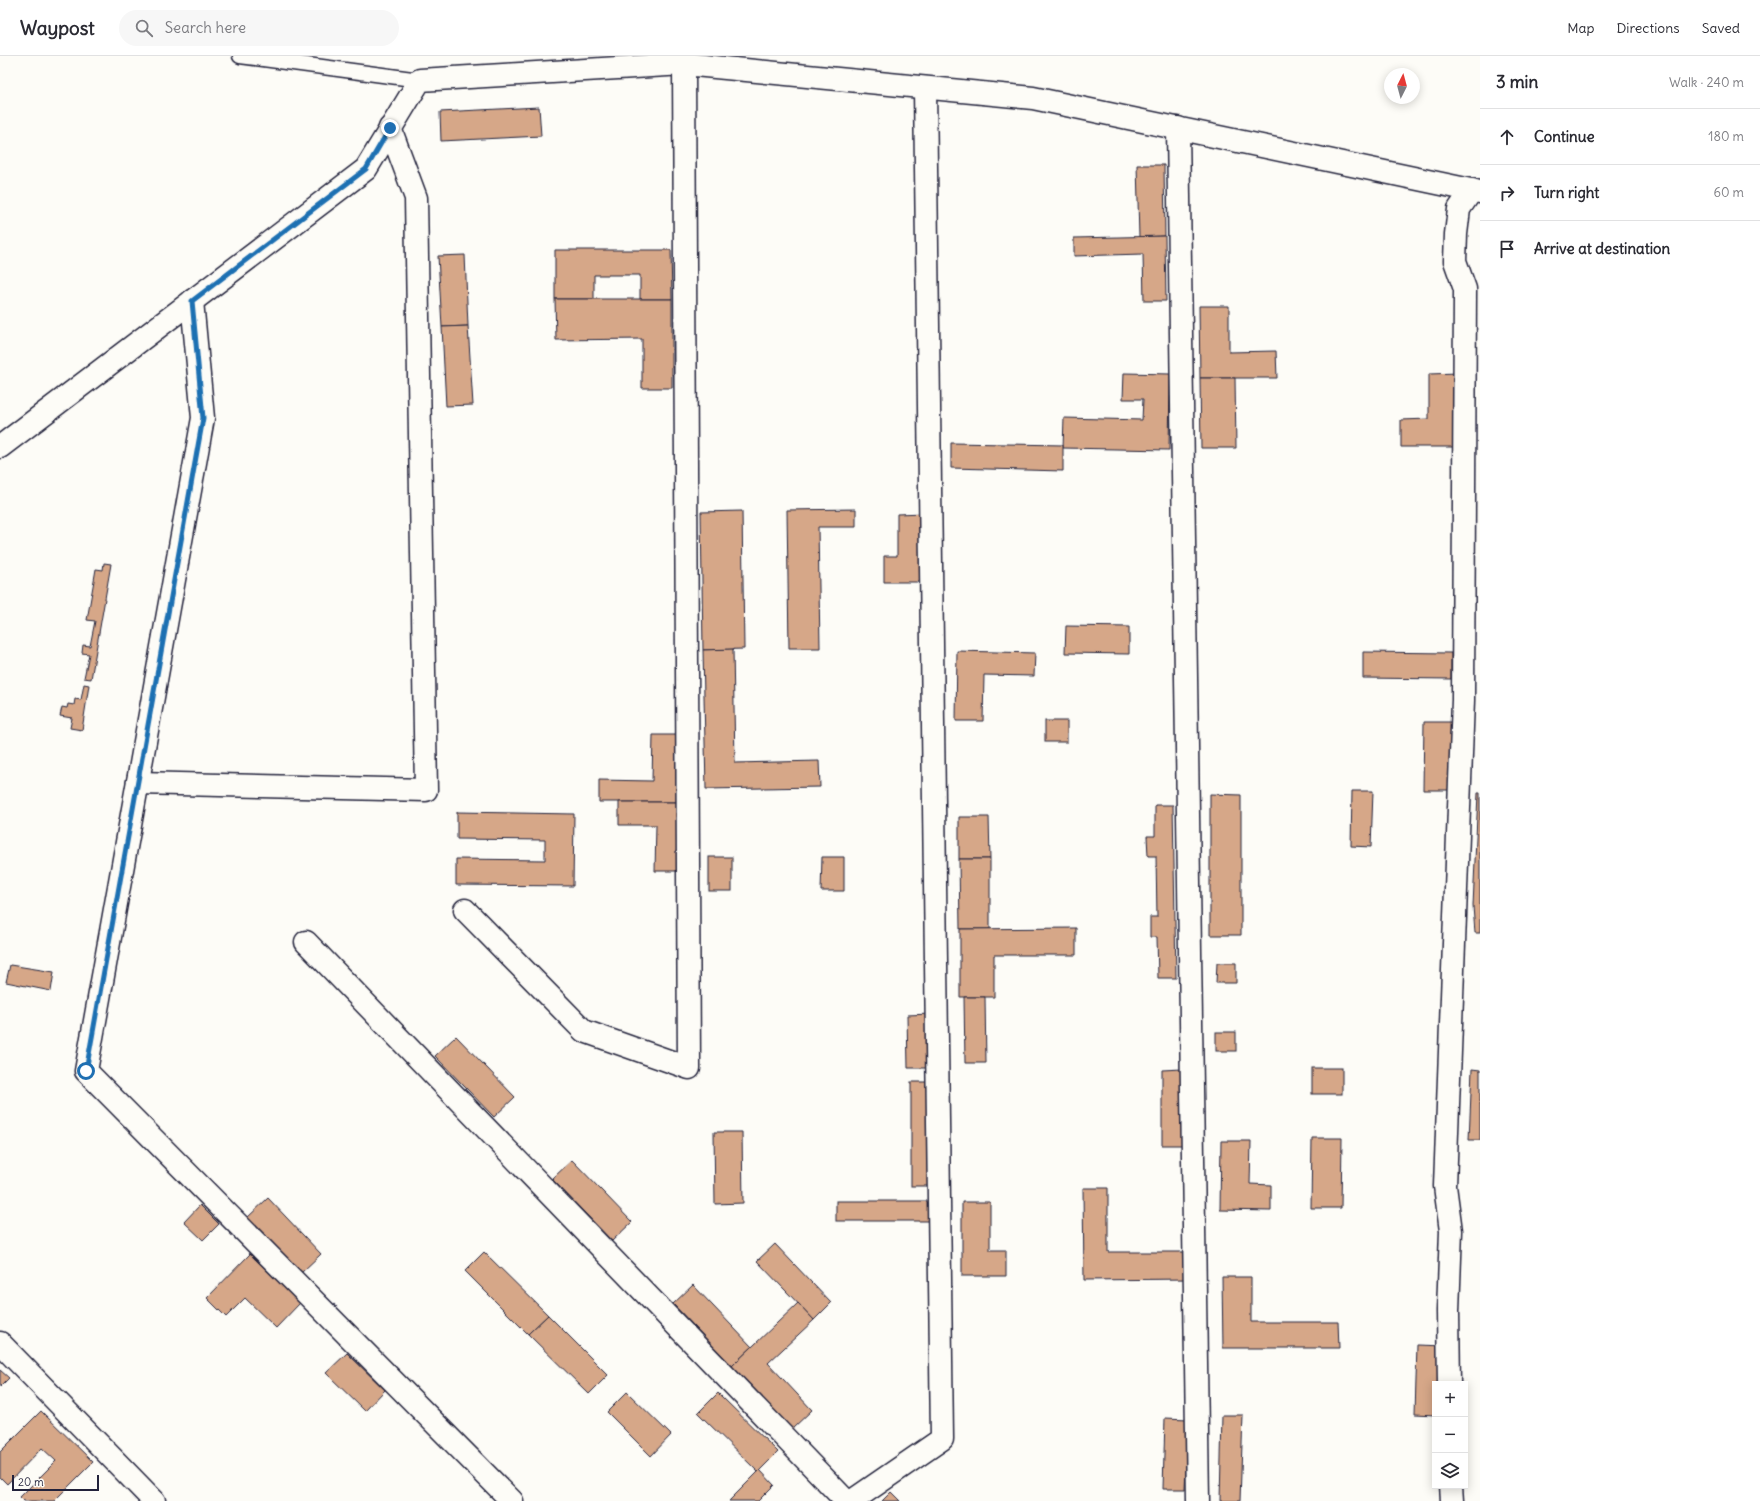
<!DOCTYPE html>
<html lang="en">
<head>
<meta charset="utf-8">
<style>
	:root { --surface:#fff; --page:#f7f7f7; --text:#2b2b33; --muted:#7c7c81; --line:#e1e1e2 }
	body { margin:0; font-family:Delius,sans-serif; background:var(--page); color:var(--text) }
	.controls { position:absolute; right:12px; bottom:12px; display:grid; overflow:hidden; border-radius:0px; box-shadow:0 2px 10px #0003 }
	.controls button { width:36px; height:36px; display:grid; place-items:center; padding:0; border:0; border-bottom:1px solid var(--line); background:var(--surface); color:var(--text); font:20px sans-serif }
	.compass { position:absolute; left:1384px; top:12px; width:36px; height:36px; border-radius:50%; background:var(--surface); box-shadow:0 2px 10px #0003; rotate:6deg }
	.scale { position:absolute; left:12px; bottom:10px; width:87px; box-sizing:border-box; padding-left:4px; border:2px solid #22223b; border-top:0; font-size:11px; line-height:14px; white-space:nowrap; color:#22223b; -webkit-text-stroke:3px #fdfcf7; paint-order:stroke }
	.stop { position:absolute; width:12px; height:12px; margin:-9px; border:3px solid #1f6fb2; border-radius:50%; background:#fff }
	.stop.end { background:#1f6fb2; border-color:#fff; box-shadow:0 1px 4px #0008 }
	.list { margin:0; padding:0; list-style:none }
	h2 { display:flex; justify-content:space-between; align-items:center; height:52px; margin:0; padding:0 16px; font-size:17px }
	h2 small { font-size:13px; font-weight:400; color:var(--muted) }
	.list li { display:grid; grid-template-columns:26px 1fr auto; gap:12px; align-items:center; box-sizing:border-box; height:56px; padding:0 16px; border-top:1px solid var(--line) }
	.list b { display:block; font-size:15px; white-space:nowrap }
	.list em { font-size:13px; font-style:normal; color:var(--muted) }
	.icon { flex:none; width:22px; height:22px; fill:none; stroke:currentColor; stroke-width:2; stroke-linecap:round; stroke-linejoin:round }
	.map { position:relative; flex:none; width:1480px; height:1445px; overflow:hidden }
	header { display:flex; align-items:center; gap:24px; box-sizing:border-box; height:56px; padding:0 20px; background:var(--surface); border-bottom:1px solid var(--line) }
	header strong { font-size:19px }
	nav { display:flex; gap:22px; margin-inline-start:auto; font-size:14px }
	.search { width:280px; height:36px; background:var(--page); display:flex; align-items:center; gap:10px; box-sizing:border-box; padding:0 14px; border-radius:22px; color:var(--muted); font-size:15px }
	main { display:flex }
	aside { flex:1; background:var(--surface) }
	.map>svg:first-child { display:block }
	.building { fill:#d6a788; stroke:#22223b }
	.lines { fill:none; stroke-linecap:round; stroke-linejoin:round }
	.service-casing { stroke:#22223b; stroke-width:17 }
	.minor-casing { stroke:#22223b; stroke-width:25 }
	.service { stroke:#fdfcf7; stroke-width:14 }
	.minor { stroke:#fdfcf7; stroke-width:22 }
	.route { stroke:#1f6fb2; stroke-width:5 }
</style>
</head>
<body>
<header>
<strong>Waypost</strong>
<div class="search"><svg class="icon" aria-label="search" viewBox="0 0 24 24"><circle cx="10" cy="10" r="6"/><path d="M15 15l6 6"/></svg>Search here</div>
<nav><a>Map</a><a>Directions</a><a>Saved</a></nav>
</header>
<main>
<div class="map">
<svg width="1480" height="1445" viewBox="0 0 1480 1445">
	<rect width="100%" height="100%" fill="#fdfcf7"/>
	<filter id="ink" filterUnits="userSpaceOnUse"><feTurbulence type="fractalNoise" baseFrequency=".025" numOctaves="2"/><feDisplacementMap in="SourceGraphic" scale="8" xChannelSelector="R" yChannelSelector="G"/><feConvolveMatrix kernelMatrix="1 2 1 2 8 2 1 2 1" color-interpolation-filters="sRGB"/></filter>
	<g filter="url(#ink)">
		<g class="building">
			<path d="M539 51 541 80 441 85 440 56Z"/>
			<path d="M1137 109H1164L1165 180 1139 181Z"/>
			<path d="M1165 180 1166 245H1144L1143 198 1074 200V182Z"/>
			<path d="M555 194H671L672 243H640V219H594V243H555Z"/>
			<path d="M465 199 468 270 442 271 438 200Z"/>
			<path d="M555 243H672V332H642V283L556 284Z"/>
			<path d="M1199 250H1229V296L1276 295 1277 322H1200Z"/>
			<path d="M468 270 473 349 446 350 442 271Z"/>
			<path d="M1124 317 1170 318 1169 394 1063 392 1064 362 1142 364 1143 343H1123Z"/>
			<path d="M1458 317 1459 391H1401V364L1429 363V318Z"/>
			<path d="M1200 322H1235L1236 392H1201Z"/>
			<path d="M951 387 1063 389V415L951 412Z"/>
			<path d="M856 453V471H818L820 592H789L787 454Z"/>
			<path d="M742 455 744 593 703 594 701 456Z"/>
			<path d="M925 457 926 526H884V500H897V458Z"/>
			<path d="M104 507 111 508 91 623 84 622 89 598 82 597 83 589 90 590 95 565 87 564 96 513 103 514Z"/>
			<path d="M1066 570 1129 571V598L1065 597Z"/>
			<path d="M733 593 735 707 819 705 820 731 706 733 703 594Z"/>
			<path d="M957 595 1035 597 1034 620 984 619 983 665H956Z"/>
			<path d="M1363 596 1451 597V623L1363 622Z"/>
			<path d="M84 628 89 629 82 674 70 672 72 662 60 660 62 651 67 652 68 648 74 649 75 643 81 644Z"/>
			<rect x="1045" y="665" width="22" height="21"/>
			<path d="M1424 666H1452V734H1423Z"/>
			<path d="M653 679H680L679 746H599V724L652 725Z"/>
			<path d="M1352 735H1373L1371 791 1351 790Z"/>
			<path d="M1478 737H1480V877H1475L1473 850Z"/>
			<path d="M1210 738 1241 739V879H1210Z"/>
			<path d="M619 746H679V815H655L656 769H619Z"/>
			<path d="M1155 749H1173L1176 922H1158L1157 881H1150V861H1157L1156 800H1148L1147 780H1155Z"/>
			<path d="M457 756 574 758 573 830 456 829V803L545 804V784L457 783Z"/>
			<path d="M959 761H989L990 803H959Z"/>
			<rect x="709" y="801" width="23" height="34"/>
			<path d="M822 801H844V835H821Z"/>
			<path d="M959 803H990V873H960Z"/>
			<path d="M1076 872V899H994V941H960V873Z"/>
			<path d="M1217 907H1236V927H1216Z"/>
			<path d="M10 909 54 916 51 935 6 926Z"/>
			<path d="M964 941H985L986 1007H965Z"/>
			<path d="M931 958V1012H908L907 959Z"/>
			<rect x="1216" y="976" width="20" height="19"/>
			<path d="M456 980 515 1041 494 1061 435 1000Z"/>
			<rect x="1312" y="1012" width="30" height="26"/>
			<path d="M1182 1013V1089H1162V1014Z"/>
			<path d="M1472 1013 1480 1014V1084H1469Z"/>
			<rect x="911" y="1026" width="22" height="104"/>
			<path d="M714 1076H742L743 1147 715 1148Z"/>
			<path d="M1312 1082H1342L1341 1152H1311Z"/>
			<path d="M1221 1085H1251L1250 1128 1271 1129V1155L1220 1154Z"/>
			<path d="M572 1104 632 1166 612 1185 552 1123Z"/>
			<path d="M1083 1132H1108V1196H1189V1223L1084 1224Z"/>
			<path d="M268 1142 321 1198 301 1217 247 1162Z"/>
			<rect x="836" y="1145" width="98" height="20"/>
			<path d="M962 1146H990V1194H1006V1220H962Z"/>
			<path d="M200 1149 219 1168 203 1184 184 1166Z"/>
			<path d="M775 1188 831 1247 814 1264 757 1205Z"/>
			<path d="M484 1196 548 1259 528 1278 465 1215Z"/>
			<path d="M250 1198 300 1247 276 1272 245 1242 226 1261 207 1242Z"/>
			<path d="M1222 1221H1251V1266H1338L1339 1292H1223Z"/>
			<path d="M693 1229 752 1291 732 1310 673 1248Z"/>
			<path d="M798 1247 814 1264 768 1307 812 1354 792 1373 732 1310Z"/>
			<path d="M548 1259 608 1319 589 1338 528 1278Z"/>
			<path d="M1417 1289 1446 1290 1445 1328H1435V1359L1415 1358Z"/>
			<path d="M347 1297 385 1334 365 1355 326 1317Z"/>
			<path d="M0 1314 9 1322 0 1331Z"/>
			<path d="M627 1336 671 1379 651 1400 607 1356Z"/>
			<path d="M718 1337 778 1396 758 1416 698 1357Z"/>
			<path d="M41 1355 93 1406 54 1445H24L20 1441 56 1405 42 1392 7 1428 0 1421V1396Z"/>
			<path d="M1222 1359H1243L1240 1445H1220Z"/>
			<path d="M1165 1362 1188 1363 1185 1433H1163Z"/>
			<path d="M760 1414 774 1429 758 1445H729Z"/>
			<path d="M891 1436 900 1445H882Z"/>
		</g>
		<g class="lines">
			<defs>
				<path id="service" d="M240 0 420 24"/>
				<g id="minor">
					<path d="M1178 72 1198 1445"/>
					<path d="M192 245 203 362 86 1015 512 1445"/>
					<path d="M0 391 366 113 420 24 684 8 1033 42 1480 136"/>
					<path d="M138 727 426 734 416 142 390 72"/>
					<path d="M465 854 584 975 689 1012 684 8"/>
					<path d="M306 886 846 1445"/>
					<path d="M0 1287 154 1445"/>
					<path d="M1449 1328 1448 1255 1451 1175 1445 1130 1463 644 1465 233 1455 205 1456 178 1459 153 1472 134"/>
					<path d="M1451 1430 1452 1445"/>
					<path d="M852 1445 942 1383 925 32"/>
				</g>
			</defs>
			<use href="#service" class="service-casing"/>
			<use href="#minor" class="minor-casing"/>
			<use href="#service" class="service"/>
			<use href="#minor" class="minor"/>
		</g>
	</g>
	<g class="lines" filter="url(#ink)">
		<path class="route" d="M86 1015 203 362 192 245 366 113 390 72"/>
	</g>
</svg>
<div class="controls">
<button>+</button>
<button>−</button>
<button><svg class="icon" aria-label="layers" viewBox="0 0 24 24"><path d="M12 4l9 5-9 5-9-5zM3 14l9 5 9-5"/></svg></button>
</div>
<svg class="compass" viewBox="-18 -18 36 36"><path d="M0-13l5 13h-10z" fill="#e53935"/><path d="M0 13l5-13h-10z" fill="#7c7c81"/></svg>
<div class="scale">20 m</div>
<div class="stop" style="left:86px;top:1015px"></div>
<div class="stop end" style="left:390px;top:72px"></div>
</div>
<aside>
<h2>3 min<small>Walk · 240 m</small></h2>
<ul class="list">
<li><svg class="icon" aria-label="ahead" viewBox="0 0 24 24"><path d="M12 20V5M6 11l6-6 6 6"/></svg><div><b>Continue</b></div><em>180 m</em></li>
<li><svg class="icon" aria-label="right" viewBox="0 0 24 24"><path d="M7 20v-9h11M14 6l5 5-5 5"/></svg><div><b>Turn right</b></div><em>60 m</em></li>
<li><svg class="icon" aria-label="arrive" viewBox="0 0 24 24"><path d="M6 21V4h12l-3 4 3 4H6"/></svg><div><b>Arrive at destination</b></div></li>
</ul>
</aside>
</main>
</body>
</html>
